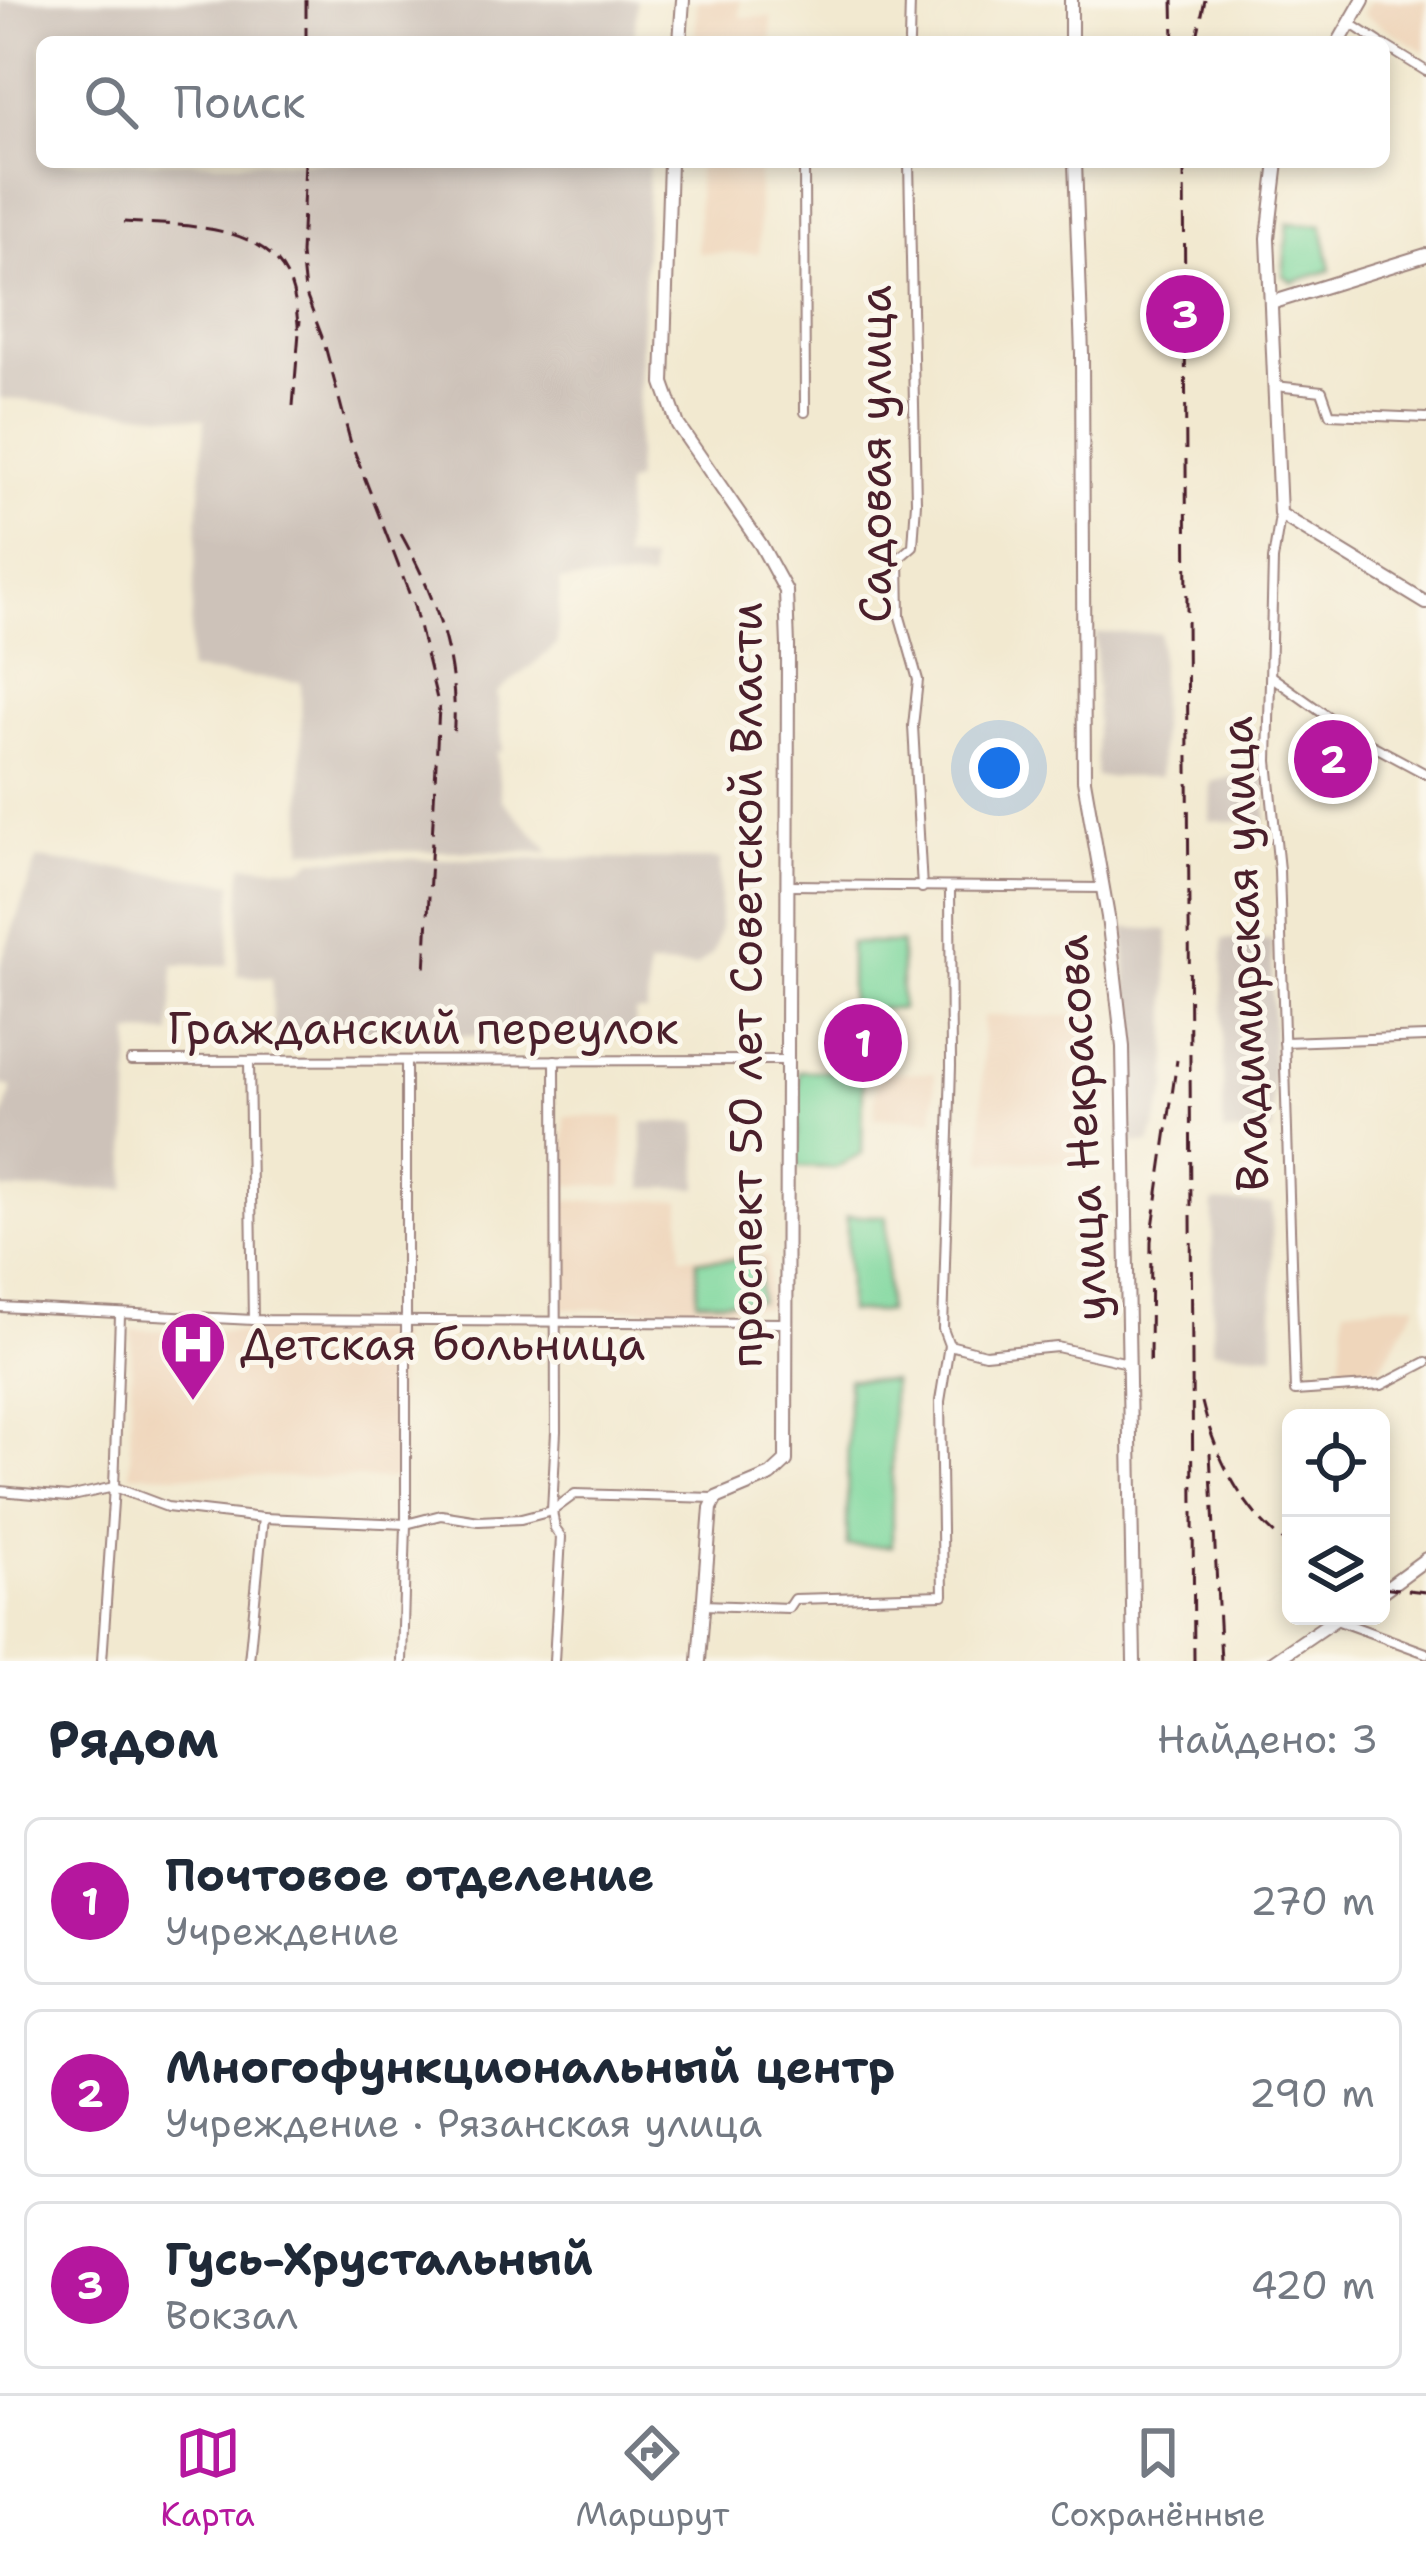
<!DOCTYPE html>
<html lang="ru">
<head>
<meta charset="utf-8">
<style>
	:root { --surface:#fff; --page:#f6f6f7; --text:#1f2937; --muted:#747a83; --line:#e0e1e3; --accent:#b5179e }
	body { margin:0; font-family:"Shantell Sans",sans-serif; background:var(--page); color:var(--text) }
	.controls { position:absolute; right:36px; bottom:36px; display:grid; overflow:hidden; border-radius:18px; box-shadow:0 6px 18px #0003 }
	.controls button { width:108px; height:108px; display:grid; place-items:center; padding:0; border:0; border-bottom:3px solid var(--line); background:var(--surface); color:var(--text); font:60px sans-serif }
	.you { position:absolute; left:999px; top:768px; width:42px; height:42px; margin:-30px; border:9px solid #fff; border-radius:50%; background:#1a73e8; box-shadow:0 0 0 18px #1a73e833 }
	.badge { display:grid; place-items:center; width:78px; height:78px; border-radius:50%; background:var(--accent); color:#fff; font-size:39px; font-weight:700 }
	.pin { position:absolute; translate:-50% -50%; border:6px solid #fff; box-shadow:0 3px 12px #0006 }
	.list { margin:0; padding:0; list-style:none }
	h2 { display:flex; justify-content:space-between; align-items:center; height:156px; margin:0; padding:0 48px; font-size:51px }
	h2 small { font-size:39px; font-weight:400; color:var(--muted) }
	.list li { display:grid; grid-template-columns:78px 1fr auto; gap:36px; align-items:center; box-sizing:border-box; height:168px; margin:0 24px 24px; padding:0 24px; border:3px solid var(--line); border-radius:18px }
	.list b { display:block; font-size:45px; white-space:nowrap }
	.list p { margin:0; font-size:39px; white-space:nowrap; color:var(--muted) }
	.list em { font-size:39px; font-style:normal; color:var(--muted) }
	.icon { flex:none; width:66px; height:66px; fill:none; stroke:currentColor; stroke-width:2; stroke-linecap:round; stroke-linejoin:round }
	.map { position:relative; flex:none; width:1426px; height:1661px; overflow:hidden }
	.search { position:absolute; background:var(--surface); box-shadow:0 6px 18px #0003; left:36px; right:36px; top:36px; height:132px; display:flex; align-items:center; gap:30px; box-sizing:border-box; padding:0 42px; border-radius:18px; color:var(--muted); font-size:45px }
	.sheet { height:732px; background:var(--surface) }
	nav { display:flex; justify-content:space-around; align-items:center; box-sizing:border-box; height:168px; border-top:3px solid var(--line); background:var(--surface); font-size:33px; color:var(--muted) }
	nav a { display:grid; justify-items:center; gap:6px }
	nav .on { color:var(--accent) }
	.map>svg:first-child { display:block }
	.built { fill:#efd6bb }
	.industrial { fill:#cdc2b9 }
	.green { fill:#7ed79d; stroke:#647b64; stroke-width:3 }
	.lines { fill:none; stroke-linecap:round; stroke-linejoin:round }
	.street-casing { stroke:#9e847e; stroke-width:12 }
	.secondary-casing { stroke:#9e847e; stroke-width:16 }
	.street { stroke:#fff; stroke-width:8 }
	.secondary { stroke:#fff; stroke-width:12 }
	.rail { stroke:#4a1f2b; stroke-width:3; stroke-dasharray:18 9; stroke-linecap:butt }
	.labels { text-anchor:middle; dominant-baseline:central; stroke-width:10; stroke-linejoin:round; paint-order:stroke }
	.street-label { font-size:45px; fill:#4a1f2b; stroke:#fbf7ec }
	.poi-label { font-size:45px; fill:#4a1f2b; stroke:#fbf7ec; text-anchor:start }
</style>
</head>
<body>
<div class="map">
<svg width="1426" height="1661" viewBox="0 0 1426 1661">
	<rect width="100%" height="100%" fill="#fbf7ec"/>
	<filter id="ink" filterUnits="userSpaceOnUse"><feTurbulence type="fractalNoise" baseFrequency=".00833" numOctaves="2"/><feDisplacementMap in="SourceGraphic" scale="24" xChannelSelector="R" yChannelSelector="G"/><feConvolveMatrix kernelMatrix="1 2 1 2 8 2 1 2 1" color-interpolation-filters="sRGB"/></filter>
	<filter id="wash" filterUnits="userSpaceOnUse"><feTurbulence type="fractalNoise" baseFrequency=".004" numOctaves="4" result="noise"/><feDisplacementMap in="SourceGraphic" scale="48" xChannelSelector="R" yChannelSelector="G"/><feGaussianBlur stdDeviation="2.7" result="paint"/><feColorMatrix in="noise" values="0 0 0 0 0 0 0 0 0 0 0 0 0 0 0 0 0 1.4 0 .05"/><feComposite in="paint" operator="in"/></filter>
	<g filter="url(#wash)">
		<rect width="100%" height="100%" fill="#f2e9d0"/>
		<g class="built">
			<path d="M697 0H740V17H771V42H695Z"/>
			<path d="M1371 0H1426V52L1362 14Z"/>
			<rect x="698" y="162" width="61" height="91"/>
			<path d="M983 1016H1091L1092 1162 982 1161Z"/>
			<path d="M876 1072 935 1073 934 1119 875 1118Z"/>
			<path d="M565 1116 624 1117 623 1186 564 1185Z"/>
			<path d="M681 1200V1256H768V1308L559 1309 558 1201Z"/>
			<path d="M1417 1303 1380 1368 1340 1375 1345 1307Z"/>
			<path d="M132 1330 398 1334 395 1479 130 1474Z"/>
		</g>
		<g class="industrial">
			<path d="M0 0H637L634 42H42V162H649L635 480 626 484 624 559 651 561V579L560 581 557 645 497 693 503 751 496 752 501 799 551 852 303 850 301 682 188 671 205 419 0 398Z"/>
			<rect x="1096" y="633" width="64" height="144"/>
			<path d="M1267 768 1266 822 1210 821 1211 782Z"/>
			<path d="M37 859 233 883 228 965H174L171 1034 131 1033 126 1189 4 1190 0 1184V1129L12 1088 0 1084V966Z"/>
			<path d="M314 859H720V929L713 953 696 967 648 966 647 1012H635L636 1038 273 1032 272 978 237 975 242 865 303 868Z"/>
			<path d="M1125 928 1168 930V1085L1150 1144 1132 1143Z"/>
			<path d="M1223 939 1272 940 1273 1133H1223Z"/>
			<rect x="643" y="1122" width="55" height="66"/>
			<path d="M1213 1202 1272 1204 1274 1354 1212 1350Z"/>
		</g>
		<g class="green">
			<path d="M1288 223 1322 225 1331 270 1293 282 1283 275Z"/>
			<rect x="850" y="943" width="51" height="66"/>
			<path d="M799 1071H863L862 1154 835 1168 797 1167Z"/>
			<path d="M847 1216H886L887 1312H848Z"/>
			<rect x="697" y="1260" width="63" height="41"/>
			<path d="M848 1379 892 1381V1546H847Z"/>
		</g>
	</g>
	<g filter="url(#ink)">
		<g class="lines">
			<defs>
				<g id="street">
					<path d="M1351 24 1379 42"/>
					<path d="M909 42 910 0"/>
					<path d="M1384 45 1426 71"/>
					<path d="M804 162 805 412"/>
					<path d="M909 162 916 502 913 546 899 558 900 617 918 680 913 726 922 888"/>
					<path d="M1275 386 1322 391 1330 414 1426 418"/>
					<path d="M1280 516 1273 560 1268 761 1279 870 1295 1391 1382 1385 1426 1362"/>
					<path d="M1272 677 1355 736 1426 774"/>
					<path d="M788 885 1102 888"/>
					<path d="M1284 1042 1426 1037"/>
					<path d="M131 1061 787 1060"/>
					<path d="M249 1062 253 1320"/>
					<path d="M0 1307 253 1320 785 1323"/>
					<path d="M949 1345 985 1354 1057 1347 1128 1363"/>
					<path d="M0 1491 68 1497 114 1487 167 1507 263 1518 406 1524 441 1515 479 1521 521 1519 552 1511 575 1494 714 1498"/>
					<path d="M703 1605 788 1608 794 1599 943 1595 940 1401 949 1345 943 1329 951 1066 950 887"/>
					<path d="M1336 1620 1426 1653"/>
					<path d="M102 1661 114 1487 120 1316"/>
					<path d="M249 1661 263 1518"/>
					<path d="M402 1661 406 1524V1063"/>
					<path d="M554 1661 561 1537 555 1529 552 1511 556 1431 555 1060"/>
				</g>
				<g id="secondary">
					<path d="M1071 0V42"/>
					<path d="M680 42 683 0"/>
					<path d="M1339 42 1363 0"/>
					<path d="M670 162 663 383 678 425 761 545 786 591 788 646 786 1461 771 1475 716 1498 711 1508 699 1661"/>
					<path d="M1075 162 1082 354 1084 780 1108 917 1123 1047 1134 1661"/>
					<path d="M1277 162 1268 238 1280 514 1426 603"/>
					<path d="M1271 303 1426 255"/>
					<path d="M1381 1592 1426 1559"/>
					<path d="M1274 1661 1340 1616"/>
				</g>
			</defs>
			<use href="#street" class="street-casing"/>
			<use href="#secondary" class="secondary-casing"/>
			<use href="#street" class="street"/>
			<use href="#secondary" class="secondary"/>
			<g class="rail">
				<path d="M306 0V42"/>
				<path d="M1173 0 1174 42"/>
				<path d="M1196 42 1205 0"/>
				<path d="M305 162 301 254 305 292 324 342 350 440 414 606 439 707 425 972"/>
				<path d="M1184 162 1194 1661"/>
				<path d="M124 222C176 226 262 221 288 278 296 295 297 316 299 334"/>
				<path d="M293 406 300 320"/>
				<path d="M401 534C437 599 460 664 453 739"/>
				<path d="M1150 1361 1151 1241 1177 1060"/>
				<path d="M1202 1402C1215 1456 1243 1514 1291 1547"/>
				<path d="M1210 1453 1221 1661"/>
				<path d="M1381 1587 1426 1592"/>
			</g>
		</g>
	</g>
	<defs>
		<symbol id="hospital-pin" viewBox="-11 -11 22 30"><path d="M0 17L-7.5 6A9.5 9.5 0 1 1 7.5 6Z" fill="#b5179e" stroke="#fbf7ec"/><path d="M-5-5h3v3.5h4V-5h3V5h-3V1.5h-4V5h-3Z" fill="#fff"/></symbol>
	</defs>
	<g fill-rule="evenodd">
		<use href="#hospital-pin" x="155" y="1306" width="76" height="104"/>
	</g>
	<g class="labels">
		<g class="street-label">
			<text transform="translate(875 454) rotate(-90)">Садовая улица</text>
			<text transform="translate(1244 954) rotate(-92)">Владимирская улица</text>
			<text transform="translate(746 985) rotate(-90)">проспект 50 лет Советской Власти</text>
			<text x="423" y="1028">Гражданский переулок</text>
			<text transform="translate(1081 1128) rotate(-93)">улица Некрасова</text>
		</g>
		<g class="poi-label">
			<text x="240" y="1344">Детская больница</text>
		</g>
	</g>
</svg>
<div class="controls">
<button><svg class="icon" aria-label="locate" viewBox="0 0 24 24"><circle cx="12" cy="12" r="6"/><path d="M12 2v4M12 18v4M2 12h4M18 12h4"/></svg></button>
<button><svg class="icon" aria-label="layers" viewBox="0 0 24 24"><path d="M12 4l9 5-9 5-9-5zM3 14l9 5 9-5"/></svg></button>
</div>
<div class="you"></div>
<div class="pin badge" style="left:863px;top:1043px">1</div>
<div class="pin badge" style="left:1333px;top:759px">2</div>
<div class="pin badge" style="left:1185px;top:314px">3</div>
<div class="search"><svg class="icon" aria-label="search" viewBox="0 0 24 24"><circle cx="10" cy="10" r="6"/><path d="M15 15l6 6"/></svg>Поиск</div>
</div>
<section class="sheet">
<h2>Рядом<small>Найдено: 3</small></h2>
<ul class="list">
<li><span class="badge">1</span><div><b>Почтовое отделение</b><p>Учреждение</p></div><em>270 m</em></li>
<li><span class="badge">2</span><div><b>Многофункциональный центр</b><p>Учреждение · Рязанская улица</p></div><em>290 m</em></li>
<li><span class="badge">3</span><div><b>Гусь-Хрустальный</b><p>Вокзал</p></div><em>420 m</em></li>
</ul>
</section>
<nav>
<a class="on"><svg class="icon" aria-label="map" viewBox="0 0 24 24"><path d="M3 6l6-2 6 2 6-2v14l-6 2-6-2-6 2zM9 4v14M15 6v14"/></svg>Карта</a>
<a><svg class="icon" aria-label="directions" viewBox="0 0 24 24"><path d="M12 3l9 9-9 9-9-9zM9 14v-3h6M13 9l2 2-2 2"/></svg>Маршрут</a>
<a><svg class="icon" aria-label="saved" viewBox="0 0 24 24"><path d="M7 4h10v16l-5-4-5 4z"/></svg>Сохранённые</a>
</nav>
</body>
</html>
